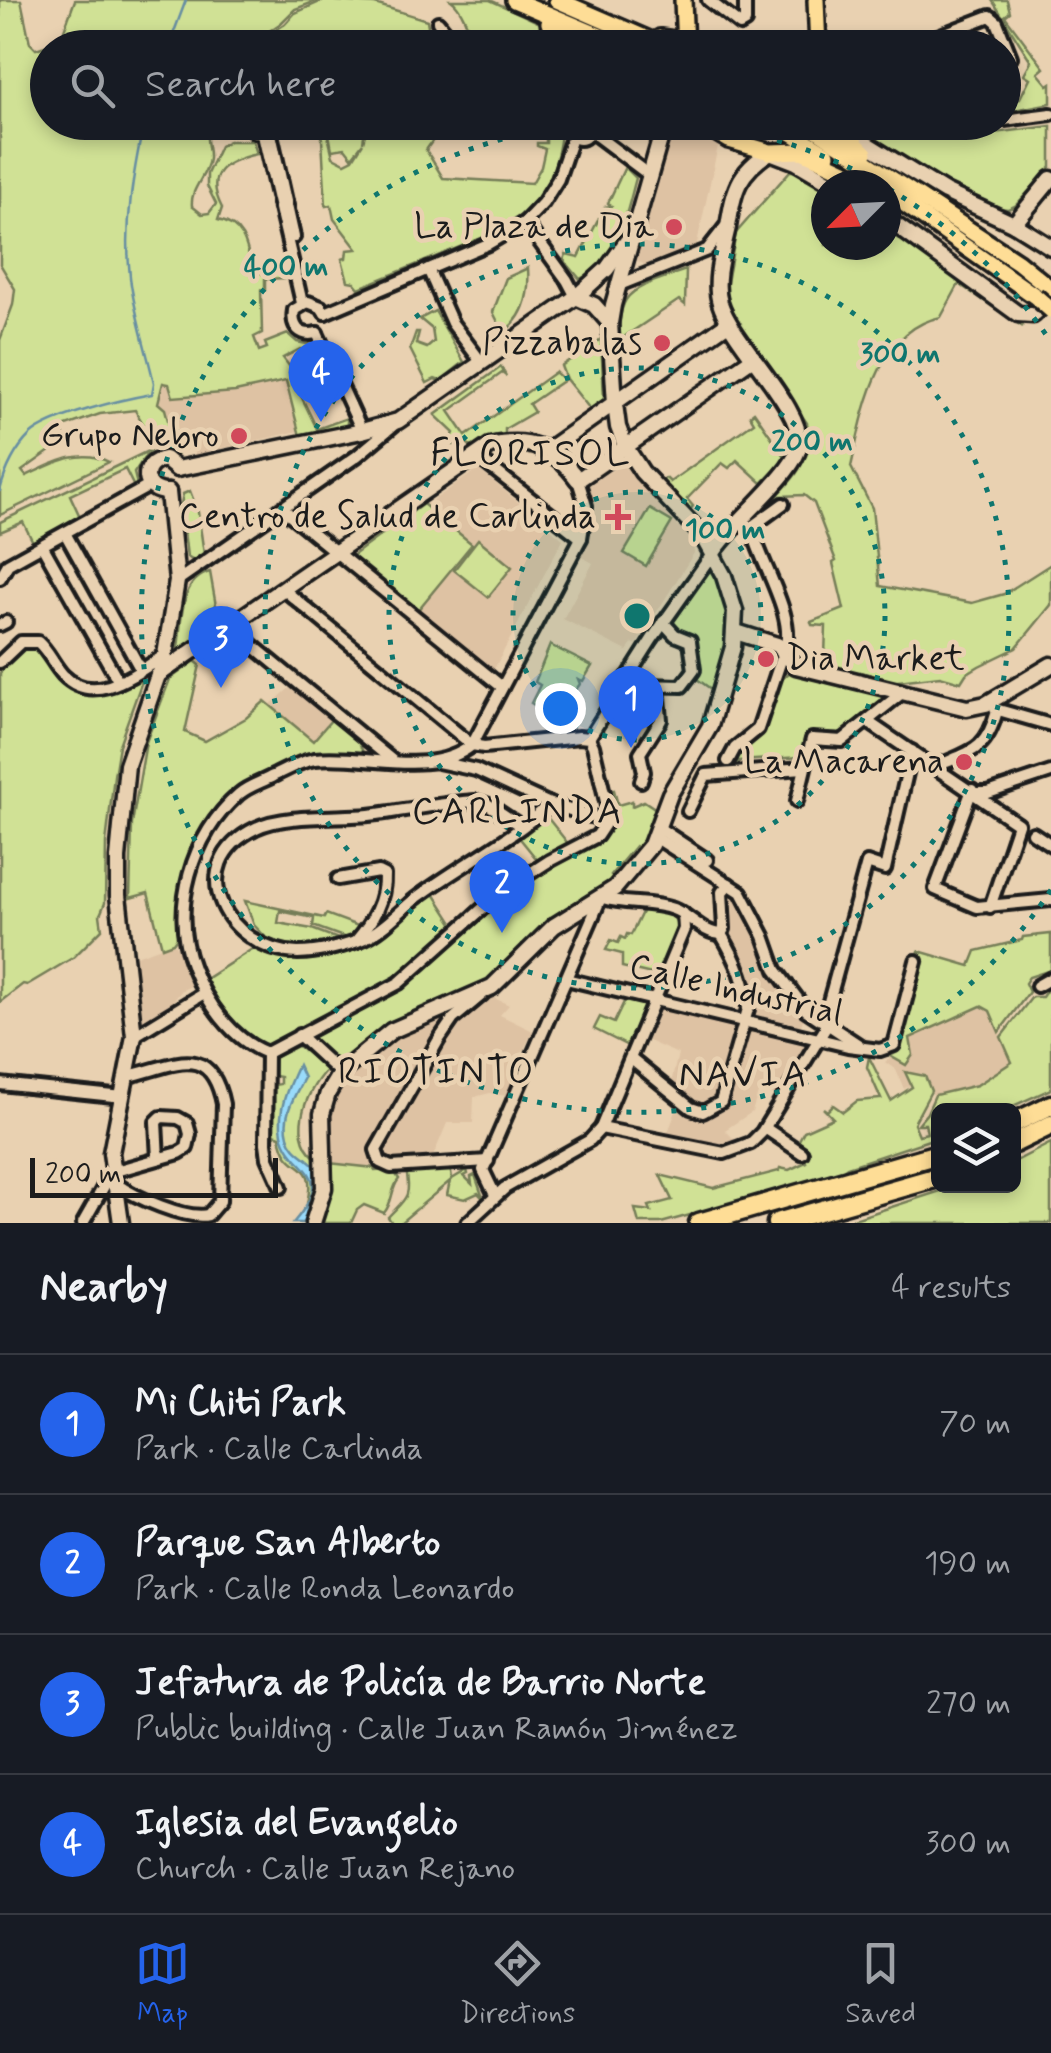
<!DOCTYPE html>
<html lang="en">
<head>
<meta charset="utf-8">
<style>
	:root { --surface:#171b24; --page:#20242c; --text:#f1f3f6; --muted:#9ea1a6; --line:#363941; --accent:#2563eb }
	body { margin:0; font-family:Mynerve,sans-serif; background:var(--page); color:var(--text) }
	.controls { position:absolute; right:30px; bottom:30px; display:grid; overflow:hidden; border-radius:15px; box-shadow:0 5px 15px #0003 }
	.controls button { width:90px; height:90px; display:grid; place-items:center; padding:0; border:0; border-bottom:2px solid var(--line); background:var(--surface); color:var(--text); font:50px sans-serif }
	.compass { position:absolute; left:811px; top:170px; width:90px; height:90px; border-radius:50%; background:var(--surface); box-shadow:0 5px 15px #0003; rotate:246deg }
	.scale { position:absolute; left:30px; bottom:25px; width:248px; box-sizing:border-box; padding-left:10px; border:5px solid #1c1c1c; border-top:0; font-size:28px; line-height:35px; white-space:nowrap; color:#1c1c1c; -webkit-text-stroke:8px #e9d1b1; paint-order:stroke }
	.you { position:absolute; left:560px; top:708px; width:35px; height:35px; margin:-25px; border:8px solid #fff; border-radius:50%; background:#1a73e8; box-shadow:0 0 0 15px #1a73e833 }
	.badge { display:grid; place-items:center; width:65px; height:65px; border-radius:50%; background:var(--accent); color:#fff; font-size:32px; font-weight:700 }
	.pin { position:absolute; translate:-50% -82px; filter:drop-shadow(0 2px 5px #0008) }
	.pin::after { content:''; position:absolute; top:52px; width:35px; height:30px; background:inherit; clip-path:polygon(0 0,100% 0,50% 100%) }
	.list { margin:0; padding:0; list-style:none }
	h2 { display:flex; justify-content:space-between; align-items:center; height:130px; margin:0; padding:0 40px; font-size:42px }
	h2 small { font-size:32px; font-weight:400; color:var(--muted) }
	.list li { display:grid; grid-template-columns:65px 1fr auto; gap:30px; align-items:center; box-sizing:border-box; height:140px; padding:0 40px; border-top:2px solid var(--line) }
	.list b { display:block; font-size:38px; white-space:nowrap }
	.list p { margin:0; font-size:32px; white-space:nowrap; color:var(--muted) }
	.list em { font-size:32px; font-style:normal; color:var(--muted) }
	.icon { flex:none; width:55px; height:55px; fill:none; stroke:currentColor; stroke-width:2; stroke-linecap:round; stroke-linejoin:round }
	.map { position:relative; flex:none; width:1051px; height:1223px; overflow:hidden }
	.search { position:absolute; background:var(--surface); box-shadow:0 5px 15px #0003; left:30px; right:30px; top:30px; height:110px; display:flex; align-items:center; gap:25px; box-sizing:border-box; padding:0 35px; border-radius:55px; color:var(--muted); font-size:38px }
	.sheet { height:690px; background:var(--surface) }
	nav { display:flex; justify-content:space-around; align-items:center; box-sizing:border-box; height:140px; border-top:2px solid var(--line); background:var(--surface); font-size:28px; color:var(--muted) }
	nav a { display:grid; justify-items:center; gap:5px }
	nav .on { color:var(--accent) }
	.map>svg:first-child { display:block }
	.built { fill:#dec2a3 }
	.green { fill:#d0e195; stroke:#767e58; stroke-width:2.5 }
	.water { fill:#99dbfb; stroke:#678fa2; stroke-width:2.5 }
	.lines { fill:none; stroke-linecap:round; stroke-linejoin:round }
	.stream { stroke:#678fa2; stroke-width:2.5 }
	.street-casing { stroke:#1c1c1c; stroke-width:18 }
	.secondary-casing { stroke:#1c1c1c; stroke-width:21 }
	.primary-casing { stroke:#1c1c1c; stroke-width:22 }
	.highway-casing { stroke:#1c1c1c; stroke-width:25 }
	.street { stroke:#e9d1b1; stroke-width:10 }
	.secondary { stroke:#e9d1b1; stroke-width:14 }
	.primary { stroke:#fedd96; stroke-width:15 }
	.highway { stroke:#fedd96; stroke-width:18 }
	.primary-bridge-casing { stroke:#1c1c1c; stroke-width:22; stroke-linecap:butt }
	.primary-bridge { stroke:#fedd96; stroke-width:15 }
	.ring { fill:none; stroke:#0f766e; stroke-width:5; stroke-dasharray:5 10 }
	.poi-dot { fill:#d1495b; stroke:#e9d1b1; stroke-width:4 }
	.labels { text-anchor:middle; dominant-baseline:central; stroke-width:9; stroke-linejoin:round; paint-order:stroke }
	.poi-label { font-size:35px; fill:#1c1c1c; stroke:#e9d1b1; text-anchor:end }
	.street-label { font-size:35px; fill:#1c1c1c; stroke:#e9d1b1 }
	.neighbourhood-label { font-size:38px; letter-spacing:2.5px; fill:#1c1c1c; stroke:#e9d1b1 }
	.centre { fill:#0f766e; stroke:#e9d1b1; stroke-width:5 }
	.ring-label { font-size:30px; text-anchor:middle; font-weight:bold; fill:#0f766e; stroke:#e9d1b1; stroke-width:9; stroke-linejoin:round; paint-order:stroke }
</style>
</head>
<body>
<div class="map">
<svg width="1051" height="1223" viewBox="0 0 1051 1223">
	<rect width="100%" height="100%" fill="#e9d1b1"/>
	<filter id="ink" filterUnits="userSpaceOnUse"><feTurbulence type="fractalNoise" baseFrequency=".01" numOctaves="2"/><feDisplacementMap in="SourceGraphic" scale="20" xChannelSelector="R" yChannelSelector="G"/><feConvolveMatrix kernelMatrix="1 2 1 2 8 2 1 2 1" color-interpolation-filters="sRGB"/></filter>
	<g filter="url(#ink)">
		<g class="built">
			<path d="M683 132 699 134 718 146 696 248 645 265 638 261 636 252 666 144Z"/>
			<path d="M287 380 299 431 206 452V456L195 457 192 447 177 454 165 409 158 403 162 382 169 384 174 397Z"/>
			<path d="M622 463 641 487 693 542 694 553 636 645 633 643 627 651 563 619 593 563 580 556 593 521 590 485Z"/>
			<path d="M478 469 563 539 492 673 417 611 472 544 426 505Z"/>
			<path d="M292 686 332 719 313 741 270 705Z"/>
			<path d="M728 892 737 894 760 940 768 970 805 1014 800 1028 753 1018 755 1001 751 983 729 936Z"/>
			<path d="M173 943 179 949 191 986 182 990 156 1022 140 1030 133 957Z"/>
			<path d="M490 996 509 1005 500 1015 533 1031 516 1065 524 1068 511 1097 490 1093 474 1097 473 1123H447L432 1159 385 1160 381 1155V1149L392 1130H397L400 1116 416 1088H421L424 1076 430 1064 435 1065 443 1042 457 1023Z"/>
			<path d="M981 1006 990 1011 1012 1062 977 1085 935 1095 932 1094 925 1076 904 1089 896 1070 885 1062 898 1052 901 1042Z"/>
			<path d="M659 1008 735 1026 717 1099 705 1106 687 1100 670 1087 678 1054 646 1040Z"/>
			<path d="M451 1012 453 1014 429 1046 421 1050 422 1058 373 1142 371 1152 374 1168 329 1163 330 1108 338 1088 348 1074 392 1039Z"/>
			<path d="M750 1029 791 1042 794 1038 809 1046 779 1096 759 1090 752 1112 725 1130 738 1143 710 1144 687 1136 685 1139 667 1135 678 1106 705 1117 724 1107Z"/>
		</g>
		<g class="green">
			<path d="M0 0H21L30 43 36 49 60 41 75 0H319L295 9 281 23 246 47 48 48V122L217 123 209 126C204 143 210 146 209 159 207 176 190 188 192 206L202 214 209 213 216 204 207 186V174L220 146 229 141H253L257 154C224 161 204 173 222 208L218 220C244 225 247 245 252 269L263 274 283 270 285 278 265 279V290H261L262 333 254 337 259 351 267 348 265 343 288 334 297 342 312 345 322 366 315 368 317 365 310 351 300 349 283 358 293 371 290 373 317 429 347 418V426L300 436 286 381 235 392 173 397 169 384 163 383 158 403 165 409 177 454 153 441 135 410 100 414 63 427 64 441 22 471 26 476C52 464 80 447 109 462L0 515V340L13 305 15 289 0 264Z"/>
			<path d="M324 0 375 4 427 20 429 32 437 34 447 47H249L285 24 295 13Z"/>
			<path d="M451 0H490L562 33 559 47H474L469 43C472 30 460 6 451 0Z"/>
			<path d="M992 0H1007L1010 12 1005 16 1044 68 1038 73 1048 85 1051 83V103L1004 112V106L1020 98 1030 78 1024 74 1031 61Z"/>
			<path d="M321 123H325L333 157 345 163 353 159 363 143 352 157 345 148 332 150 327 123H366L363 142 368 123H445L426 150 443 178 532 183 541 167 545 149 537 146V143H546V123H562C558 175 544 202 499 231L359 288 354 282 348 281 342 259 346 258 347 250 357 249 334 219 331 205 326 206Z"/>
			<path d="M847 123H873L888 126 898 133 956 131 962 137 1051 126V167L1015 206 1008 209 998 208 917 170Z"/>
			<path d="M625 167 636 178C626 214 619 262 580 279L564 260 566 254 579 257 605 207 611 206 608 203Z"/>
			<path d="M790 171H796L826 188V245H886V227L1023 327 959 284 941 317C876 330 863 414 851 467L872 508 880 586 972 603 1004 594 1051 564V605L1016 648 979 666 966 674 961 682 940 676 890 682 809 663 810 658 825 657 826 626 812 625 811 622 844 609 833 563 836 561 814 503 804 495 781 496 782 499 754 521 752 519C781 490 816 468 807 423L731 314 726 288 736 233Z"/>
			<path d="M528 268C530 297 524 321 497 336L496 333 502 330 493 312 506 278Z"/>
			<path d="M686 270 685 305 679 300 624 337 620 362C617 290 621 293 686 270Z"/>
			<path d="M435 311 464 362 440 381 435 379 427 383 410 349 416 332H419L416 344 427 348 434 342 432 329 420 319Z"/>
			<path d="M601 339 604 399 590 409 566 379 561 366Z"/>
			<path d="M501 367 506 376 502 373 449 411 466 436 555 372 564 380 529 404 534 412 505 429V435L473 448 462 439 454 445 450 442 454 433 435 415Z"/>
			<path d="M754 412 786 458 762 483 737 460 729 468 722 463 687 499 693 506 689 511 662 480 666 478 670 482 754 422 750 415Z"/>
			<path d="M148 451 152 453 146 455 134 473 137 485 134 487 125 469 70 495 81 519 33 542 23 522 0 532V522Z"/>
			<path d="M190 491 198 512 204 554 194 561 187 557 181 505 183 494Z"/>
			<path d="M423 504 472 544 417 611 351 557Z"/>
			<path d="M650 509 672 522 646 566 624 553Z"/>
			<path d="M478 539 512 567 488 597 454 570Z"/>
			<path d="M714 569 719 575 730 612 725 621 729 634 715 692 697 679 693 638 670 626 707 570Z"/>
			<path d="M210 572 219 623 183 650 178 648C182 621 179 580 210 572Z"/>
			<path d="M30 645C44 651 44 658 51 669 72 702 109 696 137 679L142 681 119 745 114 776 106 843 105 903 100 915 102 929 74 957 27 985 23 984 0 1002V673L19 650Z"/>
			<path d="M550 645 592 666 583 681 578 679 580 684 569 699 554 691 541 709 531 703 540 685 535 682Z"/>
			<path d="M195 661 200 665 185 732 205 741 246 718 265 701 313 741 332 719 357 739 363 752 354 755C338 747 308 754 289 762 245 782 202 811 187 860 180 884 180 912 178 936L173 943 162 947 148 893 130 898 132 824 146 742 170 679Z"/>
			<path d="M790 672 880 694 883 701 844 733 816 732 808 736 801 757 739 761 737 767H731L743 748 763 732 781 680Z"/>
			<path d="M614 790 618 805 632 801V806L644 801 656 809 640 849 635 846 611 875 615 879 607 886 553 921 502 974 369 1039 339 1066 310 1040 320 1031 395 992 417 976 516 889 599 842 613 820 609 791Z"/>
			<path d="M547 817 570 846 539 862 518 836Z"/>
			<path d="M433 892 455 926 394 979 267 1047C240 1037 219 1004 204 980L254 948C287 960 338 958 370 941 392 929 413 908 433 892Z"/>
			<path d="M245 901 324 918 326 914 361 927 346 938 313 926 314 918 280 911 278 923 312 929 341 940 304 947 274 946 254 925Z"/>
			<path d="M643 910 670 913 678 924 660 976 622 967V954L606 950 611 940 618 943 621 937 625 939 627 934 631 935Z"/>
			<path d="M1051 934V970L1029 977 1025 983 1029 992 999 1032 990 1011 981 1006 910 1038 913 1055 906 1065 890 1056 898 1052 924 962 917 959 919 951 970 966 976 951 1022 940 1023 937Z"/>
			<path d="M1051 984V1089L1004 1110H938V1137L847 1167 837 1175 661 1223H639L635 1209 651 1211 649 1206 672 1200 660 1175 713 1188 779 1171 780 1168 789 1170 806 1162 798 1142 804 1131 833 1118 823 1108 827 1111 833 1105 843 1112 857 1101 881 1099 867 1067 869 1057 891 1101 912 1087 905 1072 925 1076 931 1091 914 1123 919 1135 927 1133 925 1124H918L927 1113 935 1095 977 1085 1012 1062 1001 1037 1032 997H1042Z"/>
			<path d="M625 1000 649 1005 632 1048 594 1029 600 1017 614 1023Z"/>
			<path d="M298 1046 327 1069C304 1093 287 1139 319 1160L320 1186 307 1203C318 1155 287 1178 280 1136L274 1134V1085L280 1084V1077L274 1076V1058Z"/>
			<path d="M1051 1143V1223H842L956 1186H1014V1162Z"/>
			<path d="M329 1163 374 1168 375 1171 393 1170 399 1179C390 1190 394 1201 384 1213L364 1205 357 1210 351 1223H320L328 1200Z"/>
			<path d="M450 1167 452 1179 467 1170 468 1174 464 1176 472 1184 471 1177 475 1175 483 1198 478 1193 465 1199 447 1195 450 1181 400 1223H392L388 1217C405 1199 412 1198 406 1170Z"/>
		</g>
		<path class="water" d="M298 1065 304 1078C295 1095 282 1115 288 1136 292 1151 304 1155 314 1165 327 1180 312 1210 303 1223H293C340 1169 290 1172 282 1134 277 1111 288 1086 298 1065Z"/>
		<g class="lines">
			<g class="stream">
				<path d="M168 48 186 0"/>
				<path d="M0 491C5 471 15 450 30 435 51 416 123 399 152 394L154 383C146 348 134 312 130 277 124 224 133 174 144 122"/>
			</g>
			<defs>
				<g id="street">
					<path d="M708 0 740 25 745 22V0"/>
					<path d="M438 22 459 48"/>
					<path d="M937 48 933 38 990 16 997 22 1011 57 1004 60"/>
					<path d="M1004 120 1051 114"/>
					<path d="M250 122 255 132 271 134 279 122"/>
					<path d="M905 122 933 128 981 122"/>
					<circle cx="580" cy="131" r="8"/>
					<path d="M589 130 649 175"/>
					<path d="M271 134 294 237"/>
					<path d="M263 135 302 303"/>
					<path d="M525 222 567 280 576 297"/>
					<path d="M428 269 452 323 482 363"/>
					<path d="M619 285 707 250 725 227"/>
					<path d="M325 313 488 244 525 222 543 203 558 179 573 135"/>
					<path d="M317 333 362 431"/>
					<path d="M317 333C300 337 291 327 294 310L308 302 321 307 325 313"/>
					<path d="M475 455 581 538"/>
					<path d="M783 504 754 525 753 532C761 564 798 620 784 650"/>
					<path d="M283 509 502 687"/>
					<path d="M65 533 141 670"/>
					<path d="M42 545 119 682"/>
					<path d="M0 578 8 564 149 486"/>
					<path d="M177 581 357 456 395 424"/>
					<path d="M283 589 472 745"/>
					<path d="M0 625 6 622"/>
					<path d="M229 626 393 761"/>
					<path d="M0 662 21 642H38C49 652 53 664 63 675 94 707 135 674 165 655"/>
					<path d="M627 677 643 685 682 686 694 670 690 641 675 635 663 622"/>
					<path d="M995 709 1051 725"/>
					<path d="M868 722 1018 824 990 907"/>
					<path d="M579 737 589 738 593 746 608 810 607 821 597 836 549 861 501 892 399 983 267 1053C232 1040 206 1002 193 968 170 909 191 836 239 794 248 786 262 782 273 776 286 770 300 761 315 759 364 753 430 779 472 745L484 747Z"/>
					<path d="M589 738 652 639 713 553"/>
					<path d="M472 745 581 538 586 506 578 480"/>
					<path d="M728 761 735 748 758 729 781 660 790 657"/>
					<path d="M438 762 476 770 550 804 607 821"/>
					<path d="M937 766C972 751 986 751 997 711"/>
					<path d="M641 781 644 772 640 753 661 720 658 686"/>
					<path d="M972 790 935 889 977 907 1051 900"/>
					<path d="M976 793H988L1051 772"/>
					<path d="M797 801 812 739 842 741 903 692"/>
					<path d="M688 811 706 775 804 768"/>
					<path d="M522 827 489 805 475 801C440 803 405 811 369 815 338 818 284 814 256 828 180 865 227 951 298 953 318 953 347 946 365 938 385 929 401 909 419 896 461 865 511 840 550 804"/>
					<path d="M659 828 707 860"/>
					<path d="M1033 833 1051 845"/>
					<path d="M655 837 741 892 764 936 776 970 806 1010 859 1045"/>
					<path d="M338 879 378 872 384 875C385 901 372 922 356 941"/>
					<path d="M603 898C626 905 651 901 673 909 690 915 704 934 721 934"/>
					<path d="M721 934 724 929 722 892 729 884"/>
					<path d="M566 979 848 1046 880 1050 894 1045 916 961"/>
					<path d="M1037 986 1051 978"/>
					<path d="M483 994 453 1019 438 1041 376 1150 380 1162 391 1167 488 1161"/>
					<path d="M299 1035 340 1073"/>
					<path d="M134 1036 204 993"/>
					<path d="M267 1053 266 1143 268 1158 281 1187"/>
					<path d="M631 1059 691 1108 703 1112 721 1102 748 1009C747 982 735 957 721 934"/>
					<path d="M0 1084 123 1097"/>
					<path d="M601 1128 724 1153 751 1143 762 1132 825 1029V1016L867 863 885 869 912 751"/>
					<path d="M765 1128 802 1153"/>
					<path d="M115 1183C134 1197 186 1220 208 1215L220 1201 223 1104C210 1039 172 1067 128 1076"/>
					<path d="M495 1195 483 1170 600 900"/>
					<path d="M83 1223 112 1172 179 1153 187 1148 190 1134 187 1123 178 1118 161 1117 156 1122 158 1159"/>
					<path d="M467 1223 505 1188 590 1140 601 1128 684 929 683 913"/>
				</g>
				<g id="secondary">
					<path d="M831 122 945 192 1014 224 1051 247"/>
					<path d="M660 136 678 127 700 124"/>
					<path d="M886 218 1018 314 1033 315 1051 298"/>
					<path d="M1014 224 1051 179"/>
					<path d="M576 297 594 305 610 323"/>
					<path d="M549 449 728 323"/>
					<path d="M177 469 362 431 398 421 576 297 607 269 627 241"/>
					<path d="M168 492C142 492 139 463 165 459L177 469"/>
					<path d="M713 553C731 524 793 475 799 447 806 410 732 343 720 303 713 280 723 250 728 227 734 190 737 173 770 152L796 162 835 185"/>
					<path d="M736 632 777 645 796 666 967 708 986 704 1051 665"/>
					<path d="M158 675 490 446C529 437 555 448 578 480L753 358"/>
					<path d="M121 1223 111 1153 134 1036 118 895V858L127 765 165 655 177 581 168 492"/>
					<path d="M313 1223 324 1188 322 1114 328 1093 340 1073 391 1031 492 987 554 926 615 888 651 845 670 794 710 726 733 647 735 611 724 576 701 534 642 472 625 446 618 427 615 404 610 323 613 305 665 122"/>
				</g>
				<g id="primary">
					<path d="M514 0 628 48"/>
					<path d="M557 0 668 48"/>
					<path d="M683 0 685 48"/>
					<path d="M816 0 818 48"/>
					<path d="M549 23 601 48"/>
					<path d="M660 38 730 48"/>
					<path d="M656 122 660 136"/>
					<path d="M699 122 729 140 770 152 802 151 875 185"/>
					<path d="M774 122 827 154"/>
					<path d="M805 122 1018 262 1051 289"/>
					<path d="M842 130 865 153"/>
					<path d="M886 191 1035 296"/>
				</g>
				<g id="highway">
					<path d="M1014 1123 1051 1105"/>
					<path d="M1014 1143 1051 1125"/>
					<path d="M699 1223 938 1154"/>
					<path d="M777 1223 938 1177"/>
				</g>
			</defs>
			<use href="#street" class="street-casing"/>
			<use href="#secondary" class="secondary-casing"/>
			<use href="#primary" class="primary-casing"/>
			<use href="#highway" class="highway-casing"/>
			<use href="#street" class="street"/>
			<use href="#secondary" class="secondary"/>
			<use href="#primary" class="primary"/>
			<use href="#highway" class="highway"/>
			<defs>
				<path id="primary-bridge" d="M1035 296 1051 310"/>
			</defs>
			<use href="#primary-bridge" class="primary-bridge-casing"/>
			<use href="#primary-bridge" class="primary-bridge"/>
		</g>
	</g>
	<circle cx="637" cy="616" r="124" fill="#0f766e" fill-opacity=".12"/>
	<g class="ring">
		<circle cx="637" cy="616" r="124"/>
		<circle cx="637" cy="616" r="248"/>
		<circle cx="637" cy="616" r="372"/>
		<path d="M1051 890A496 496 0 1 1 585 123M689 123A496 496 0 0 1 881 184M889 189A496 496 0 0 1 1051 342"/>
	</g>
	<g class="poi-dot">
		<circle cx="674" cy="227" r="10"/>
		<circle cx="662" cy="343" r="10"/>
		<circle cx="239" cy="436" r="10"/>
		<path d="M613 502h10v10h10v10h-10v10h-10v-10h-10v-10h10z"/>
		<circle cx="766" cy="659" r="10"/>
		<circle cx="964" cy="762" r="10"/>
	</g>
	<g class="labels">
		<g class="poi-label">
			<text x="654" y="227">La Plaza de Dia</text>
			<text x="642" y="343">Pizzabalas</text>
			<text x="219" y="436">Grupo Nebro</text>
			<text x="596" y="517">Centro de Salud de Carlinda</text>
			<text x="786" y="659" text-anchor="start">Dia Market</text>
			<text x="944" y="762">La Macarena</text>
		</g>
		<g class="street-label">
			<text transform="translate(736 990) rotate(13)">Calle Industrial</text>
		</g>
		<g class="neighbourhood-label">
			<text x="531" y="454">FLORISOL</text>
			<text x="518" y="812">CARLINDA</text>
			<text x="437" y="1072">RIOTINTO</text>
			<text x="744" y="1075">NAVIA</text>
		</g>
	</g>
	<circle cx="637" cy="616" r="15" class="centre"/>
	<g class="ring-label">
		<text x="286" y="276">400 m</text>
		<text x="900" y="363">300 m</text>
		<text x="812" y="451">200 m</text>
		<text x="725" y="539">100 m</text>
	</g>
</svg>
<div class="controls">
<button><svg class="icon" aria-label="layers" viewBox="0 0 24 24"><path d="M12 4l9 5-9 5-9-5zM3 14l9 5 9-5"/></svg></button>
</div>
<svg class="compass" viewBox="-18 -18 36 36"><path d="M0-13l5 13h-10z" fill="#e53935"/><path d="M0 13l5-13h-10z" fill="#9ea1a6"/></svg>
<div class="scale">200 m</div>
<div class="you"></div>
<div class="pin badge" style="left:631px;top:748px">1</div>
<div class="pin badge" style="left:502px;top:933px">2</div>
<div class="pin badge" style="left:221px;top:688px">3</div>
<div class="pin badge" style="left:321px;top:422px">4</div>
<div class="search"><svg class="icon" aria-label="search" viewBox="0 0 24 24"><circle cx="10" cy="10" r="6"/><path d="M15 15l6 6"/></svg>Search here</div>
</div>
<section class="sheet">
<h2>Nearby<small>4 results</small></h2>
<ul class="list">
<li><span class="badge">1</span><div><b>Mi Chiti Park</b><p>Park · Calle Carlinda</p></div><em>70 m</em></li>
<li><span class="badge">2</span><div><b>Parque San Alberto</b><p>Park · Calle Ronda Leonardo</p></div><em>190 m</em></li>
<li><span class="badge">3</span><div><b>Jefatura de Policía de Barrio Norte</b><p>Public building · Calle Juan Ramón Jiménez</p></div><em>270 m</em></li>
<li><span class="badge">4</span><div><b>Iglesia del Evangelio</b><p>Church · Calle Juan Rejano</p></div><em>300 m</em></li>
</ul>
</section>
<nav>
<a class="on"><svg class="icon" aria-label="map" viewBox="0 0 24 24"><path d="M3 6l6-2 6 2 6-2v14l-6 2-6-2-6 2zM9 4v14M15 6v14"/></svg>Map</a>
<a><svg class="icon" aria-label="directions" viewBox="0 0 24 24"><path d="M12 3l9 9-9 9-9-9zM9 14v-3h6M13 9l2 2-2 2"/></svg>Directions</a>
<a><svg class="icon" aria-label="saved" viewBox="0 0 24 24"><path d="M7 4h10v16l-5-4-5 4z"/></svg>Saved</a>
</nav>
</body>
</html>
